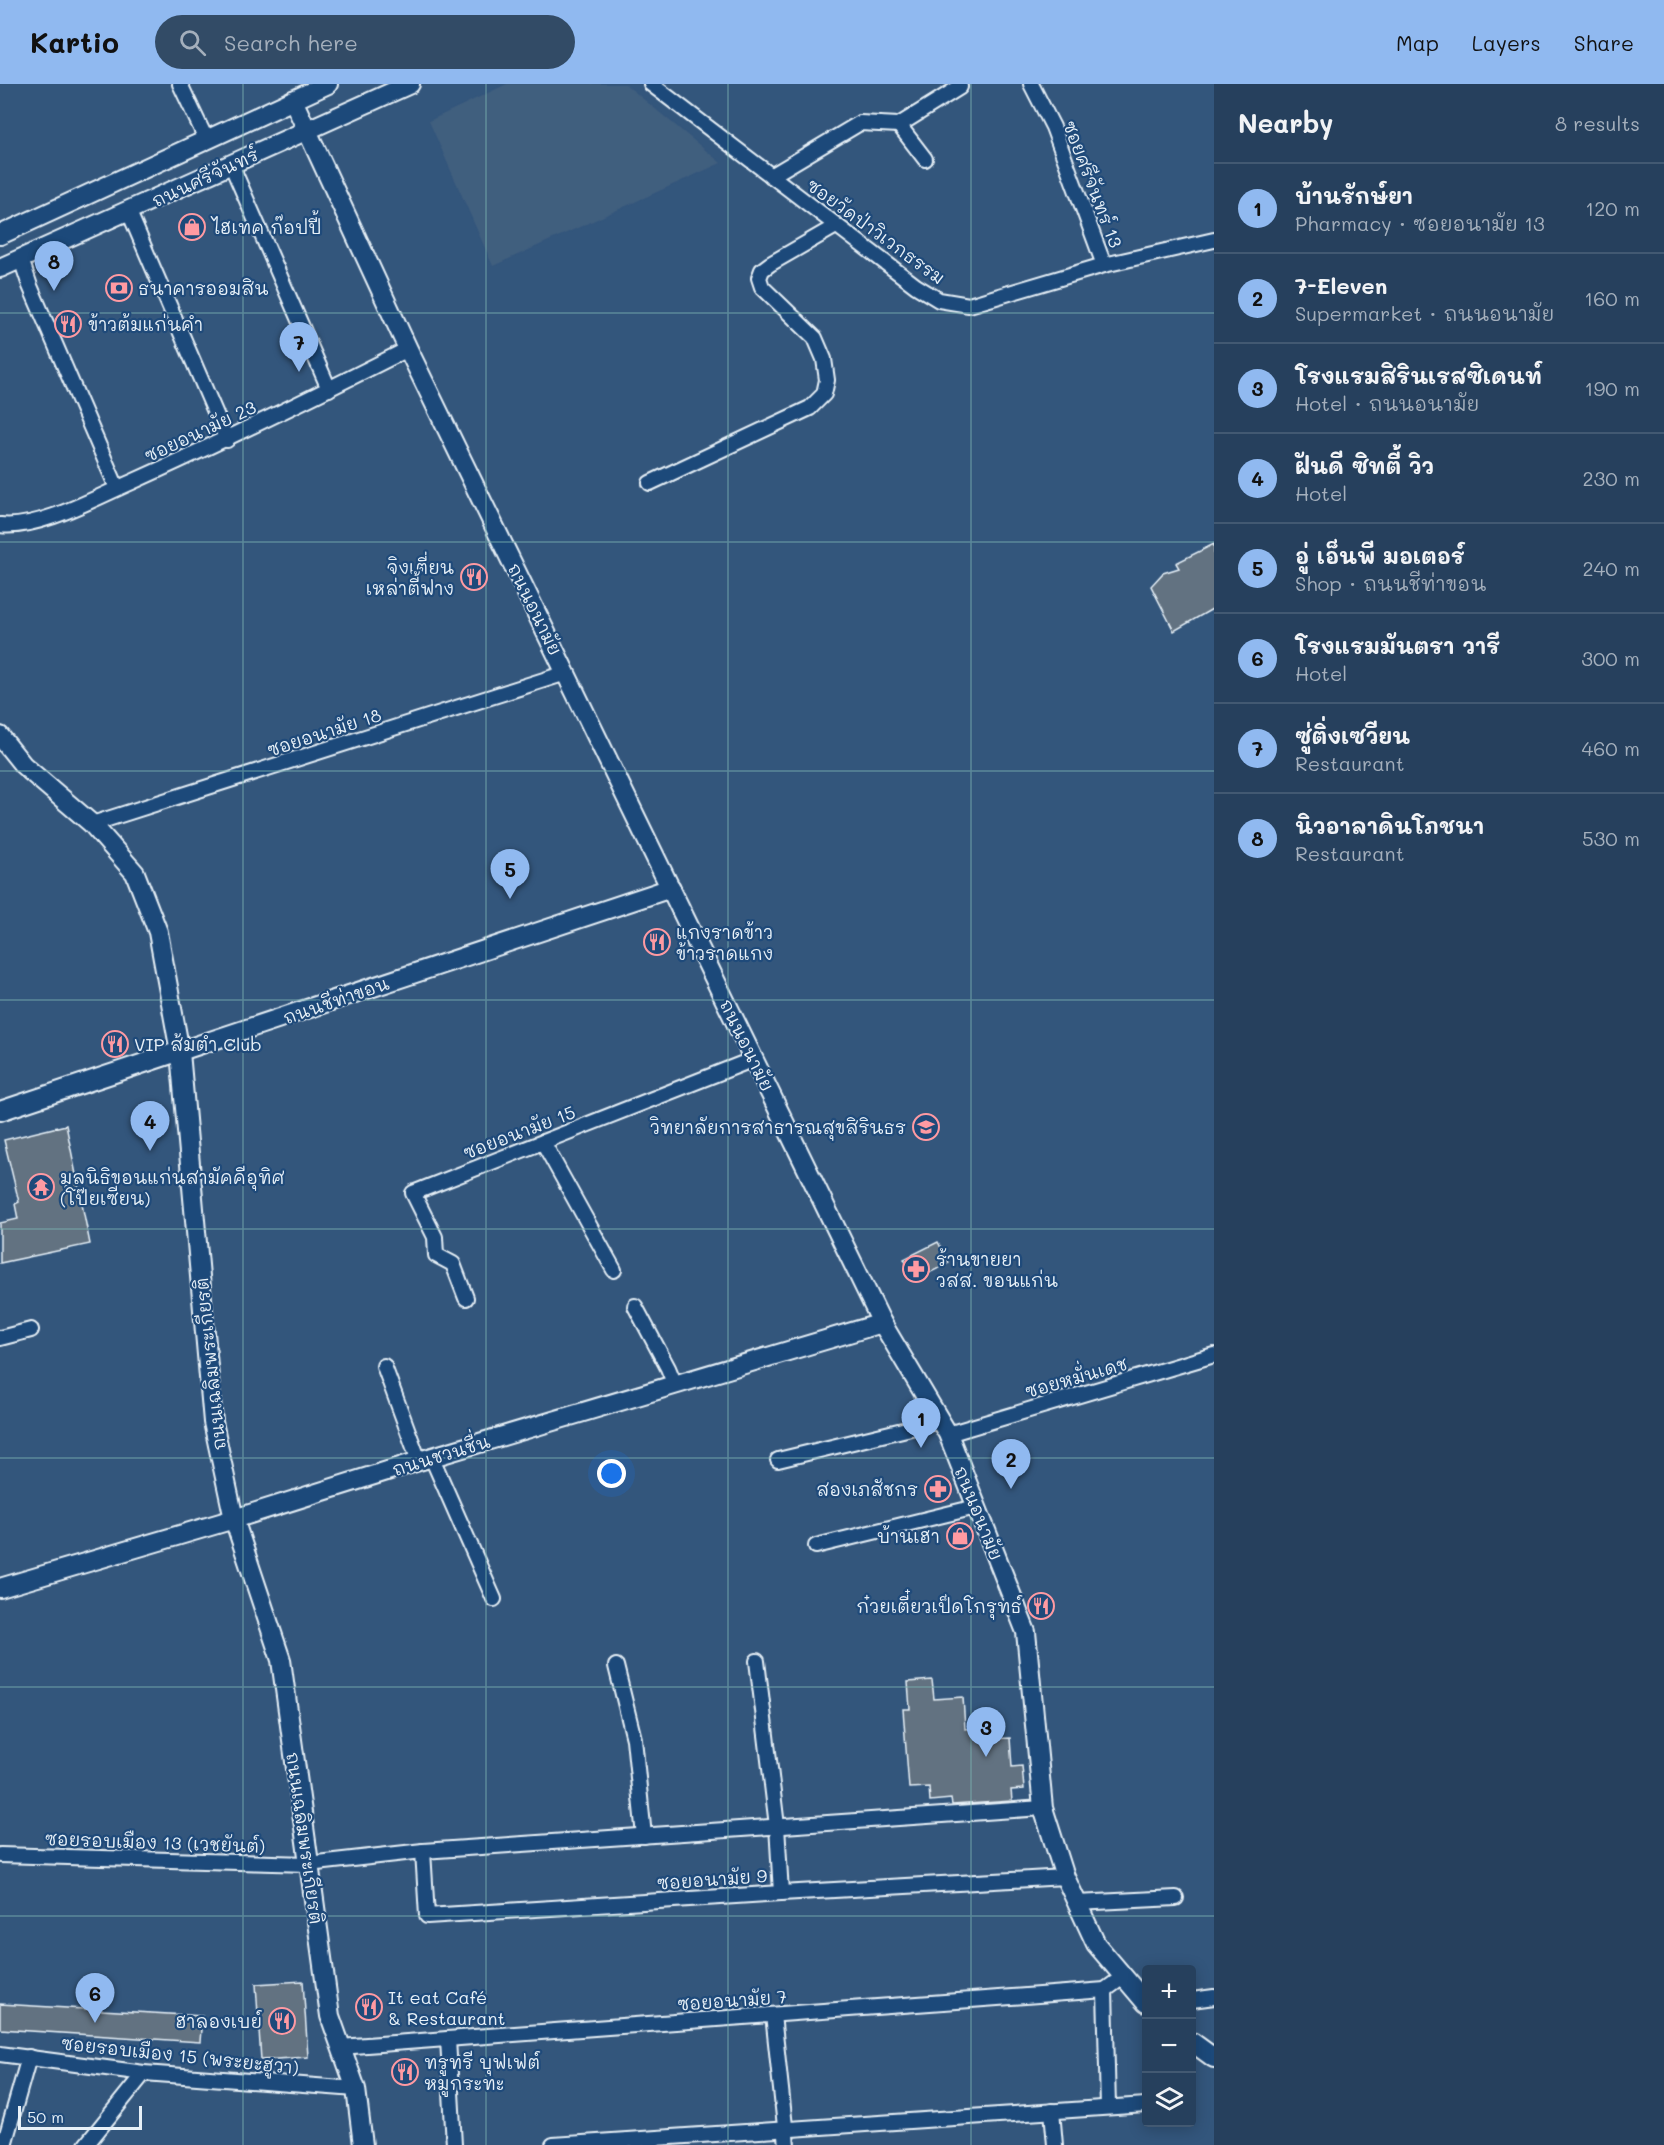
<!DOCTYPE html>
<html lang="en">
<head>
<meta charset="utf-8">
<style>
	:root { --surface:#26405d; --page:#324b66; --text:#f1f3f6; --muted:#a4afbc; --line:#425972; --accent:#90b9f0 }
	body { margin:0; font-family:Mali,"Playpen Sans Thai",sans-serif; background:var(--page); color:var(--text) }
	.controls { position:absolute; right:18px; bottom:18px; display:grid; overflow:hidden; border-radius:6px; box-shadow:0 3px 15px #0003 }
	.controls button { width:54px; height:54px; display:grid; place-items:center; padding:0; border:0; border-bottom:2px solid var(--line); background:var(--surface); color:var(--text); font:30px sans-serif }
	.scale { position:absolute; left:18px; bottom:15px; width:124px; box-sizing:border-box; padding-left:6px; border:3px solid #e8f1f8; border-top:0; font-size:16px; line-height:21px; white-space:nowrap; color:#e8f1f8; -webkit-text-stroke:4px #1f4a7a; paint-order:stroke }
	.you { position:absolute; left:612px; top:1390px; width:21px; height:21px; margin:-15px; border:4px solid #fff; border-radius:50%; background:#1a73e8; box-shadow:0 0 0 9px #1a73e833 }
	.badge { display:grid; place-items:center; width:39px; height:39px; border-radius:50%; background:var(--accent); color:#111; font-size:20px; font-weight:700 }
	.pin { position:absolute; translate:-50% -50px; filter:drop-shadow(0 2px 3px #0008) }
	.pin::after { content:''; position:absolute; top:32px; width:21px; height:18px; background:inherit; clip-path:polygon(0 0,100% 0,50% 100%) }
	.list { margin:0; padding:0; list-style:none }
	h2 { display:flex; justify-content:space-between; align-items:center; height:78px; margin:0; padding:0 24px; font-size:26px }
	h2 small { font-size:20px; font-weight:400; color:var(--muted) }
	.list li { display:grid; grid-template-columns:39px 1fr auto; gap:18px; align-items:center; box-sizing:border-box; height:90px; padding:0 24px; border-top:2px solid var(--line) }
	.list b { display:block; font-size:22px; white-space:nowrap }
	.list p { margin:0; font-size:20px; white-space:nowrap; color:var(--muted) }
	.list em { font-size:20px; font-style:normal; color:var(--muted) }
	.icon { flex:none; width:33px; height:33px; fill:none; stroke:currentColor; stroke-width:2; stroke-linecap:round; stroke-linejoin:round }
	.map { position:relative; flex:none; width:1214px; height:2061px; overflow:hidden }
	header { display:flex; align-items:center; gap:36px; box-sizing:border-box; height:84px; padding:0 30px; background:var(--accent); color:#111 }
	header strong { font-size:28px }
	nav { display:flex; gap:33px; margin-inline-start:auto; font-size:21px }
	.search { width:420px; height:54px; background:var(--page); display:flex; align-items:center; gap:15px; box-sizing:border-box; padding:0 21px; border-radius:33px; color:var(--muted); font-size:22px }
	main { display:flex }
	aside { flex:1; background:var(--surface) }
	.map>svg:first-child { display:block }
	.built { fill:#415e7e }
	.building { fill:#627281; stroke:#e8f1f8; stroke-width:1.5 }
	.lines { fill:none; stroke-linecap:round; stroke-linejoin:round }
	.street-casing { stroke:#e8f1f8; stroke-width:18 }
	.secondary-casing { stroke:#e8f1f8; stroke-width:22 }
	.street { stroke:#1f4a7a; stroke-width:14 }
	.secondary { stroke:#1f4a7a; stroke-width:18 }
	.grid { fill:none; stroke:#7cb4b3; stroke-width:1.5; stroke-opacity:0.55 }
	.labels { text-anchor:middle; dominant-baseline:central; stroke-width:4.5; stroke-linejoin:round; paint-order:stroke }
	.street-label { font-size:18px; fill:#e8f1f8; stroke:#1f4a7a }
	.poi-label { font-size:18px; fill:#e8f1f8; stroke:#1f4a7a; text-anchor:start }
</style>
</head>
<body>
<header>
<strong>Kartio</strong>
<div class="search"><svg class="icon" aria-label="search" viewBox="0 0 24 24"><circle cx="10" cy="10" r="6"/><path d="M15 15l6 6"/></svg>Search here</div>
<nav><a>Map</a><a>Layers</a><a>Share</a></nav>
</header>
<main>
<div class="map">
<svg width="1214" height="2061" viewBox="0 0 1214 2061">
	<rect width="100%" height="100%" fill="#33567c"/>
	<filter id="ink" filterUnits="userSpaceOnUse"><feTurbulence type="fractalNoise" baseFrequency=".0167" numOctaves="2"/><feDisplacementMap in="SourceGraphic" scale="12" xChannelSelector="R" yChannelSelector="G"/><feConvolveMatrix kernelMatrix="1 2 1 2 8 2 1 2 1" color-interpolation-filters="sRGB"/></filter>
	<g filter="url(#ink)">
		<path class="built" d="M507 0H625L721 79 493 182 429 37Z"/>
		<g class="building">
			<path d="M1214 460V524L1174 547 1151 502 1163 489 1179 484 1176 479Z"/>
			<path d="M66 1041 90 1160 0 1179V1139L18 1135 15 1120 19 1118 4 1056Z"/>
			<path d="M938 1158 949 1179 915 1196 904 1175Z"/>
			<path d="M932 1596 934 1615 963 1613 965 1645 988 1643 989 1655 1010 1654 1012 1683 1022 1682 1024 1705 1011 1706 1012 1717 952 1721 951 1715 930 1717 929 1703 909 1704 903 1625H910L908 1598Z"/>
			<path d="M303 1897 308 1973 261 1976 256 1900Z"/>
			<path d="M0 1920 202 1932 200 1958 0 1945Z"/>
		</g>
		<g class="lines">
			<defs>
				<g id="street">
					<path d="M180 0 206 55"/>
					<path d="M651 0 916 202 939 216 969 221 1104 181 1214 156"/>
					<path d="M1031 0 1053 43 1104 181"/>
					<path d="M899 41 925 75"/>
					<path d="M231 80 329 305"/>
					<path d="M771 92 860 39 899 41 960 3"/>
					<path d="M129 128 227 356"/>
					<path d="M21 175 30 202 117 404"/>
					<path d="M650 399 810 324 824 310 827 296 824 275 815 254 762 203 759 194 762 186 770 180 836 142"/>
					<path d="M0 441C38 446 97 413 132 398 226 356 317 311 408 265"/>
					<path d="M92 740 566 589"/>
					<path d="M543 1058 614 1186"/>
					<path d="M466 1214 453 1180 436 1171 435 1153 413 1109 754 975"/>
					<path d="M635 1222 668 1284 675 1301"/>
					<path d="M0 1254 31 1246"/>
					<path d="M384 1282 419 1377"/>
					<path d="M948 1350 1214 1271"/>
					<path d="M432 1374 494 1515"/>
					<path d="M778 1376 940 1337"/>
					<path d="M816 1462 976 1423"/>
					<path d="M757 1577 777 1742 781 1809"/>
					<path d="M616 1582 634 1655 644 1752"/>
					<path d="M423 1767 427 1832 781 1809 1065 1793"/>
					<path d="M0 1771 308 1780 423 1767 1043 1724"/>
					<path d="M1077 1819 1176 1814"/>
					<path d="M1105 1906 1108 2023"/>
					<path d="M1192 1916 1214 1913"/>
					<path d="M773 1931 787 2061"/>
					<path d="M448 1955 454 2061"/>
					<path d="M340 1963 1105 1906 1123 1893"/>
					<path d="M0 1970 144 1989 356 2005"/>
					<path d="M1052 2027 1055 2061"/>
					<path d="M4 2061 29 1973"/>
					<path d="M86 2061 144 1989"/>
					<path d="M553 2061 1146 2021"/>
				</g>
				<g id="secondary">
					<path d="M293 16 408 265 882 1239 948 1350 1026 1548 1043 1724 1065 1793 1096 1860 1146 1919"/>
					<path d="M0 151 328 0"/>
					<path d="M0 184 410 0"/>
					<path d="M0 652 23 681 92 740 135 789 158 848 180 968 213 1338 234 1435 281 1576 330 1932 356 2005 363 2061"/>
					<path d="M0 1027 671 804"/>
					<path d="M0 1504 234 1435 419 1377 882 1239"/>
					<path d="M1192 1958 1214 1974"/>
				</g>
			</defs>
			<use href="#street" class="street-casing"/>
			<use href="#secondary" class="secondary-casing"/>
			<use href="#street" class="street"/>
			<use href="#secondary" class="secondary"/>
		</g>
	</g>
	<path class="grid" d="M243 0V2061M486 0V2061M728 0V2061M971 0V2061M0 229H1214M0 458H1214M0 687H1214M0 916H1214M0 1145H1214M0 1374H1214M0 1603H1214M0 1832H1214"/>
	<defs>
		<symbol id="shop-ring" viewBox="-11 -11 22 22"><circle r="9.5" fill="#1f4a7a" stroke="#ff9aa2" stroke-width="1.5"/><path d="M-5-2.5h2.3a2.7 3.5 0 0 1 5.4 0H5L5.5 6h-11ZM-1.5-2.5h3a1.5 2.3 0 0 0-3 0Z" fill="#ff9aa2"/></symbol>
		<symbol id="bank-ring" viewBox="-11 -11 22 22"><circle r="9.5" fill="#1f4a7a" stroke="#ff9aa2" stroke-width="1.5"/><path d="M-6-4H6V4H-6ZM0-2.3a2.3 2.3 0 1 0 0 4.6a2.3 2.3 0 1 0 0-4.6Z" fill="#ff9aa2"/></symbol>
		<symbol id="restaurant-ring" viewBox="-11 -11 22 22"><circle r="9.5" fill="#1f4a7a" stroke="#ff9aa2" stroke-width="1.5"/><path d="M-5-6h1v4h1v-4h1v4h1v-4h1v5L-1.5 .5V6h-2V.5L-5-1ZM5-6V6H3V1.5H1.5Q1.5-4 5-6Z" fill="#ff9aa2"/></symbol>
		<symbol id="university-ring" viewBox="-11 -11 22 22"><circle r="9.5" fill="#1f4a7a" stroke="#ff9aa2" stroke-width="1.5"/><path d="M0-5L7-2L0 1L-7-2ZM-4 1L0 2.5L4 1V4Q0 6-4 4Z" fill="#ff9aa2"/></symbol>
		<symbol id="temple-ring" viewBox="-11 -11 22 22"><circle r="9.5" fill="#1f4a7a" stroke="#ff9aa2" stroke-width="1.5"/><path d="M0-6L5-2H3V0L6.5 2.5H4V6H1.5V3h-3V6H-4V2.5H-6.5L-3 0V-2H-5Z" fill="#ff9aa2"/></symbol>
		<symbol id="pharmacy-ring" viewBox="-11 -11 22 22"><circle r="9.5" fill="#1f4a7a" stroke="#ff9aa2" stroke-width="1.5"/><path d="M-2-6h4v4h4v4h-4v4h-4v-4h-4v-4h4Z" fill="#ff9aa2"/></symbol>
	</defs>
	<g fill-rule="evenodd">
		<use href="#shop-ring" x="177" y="128" width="30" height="30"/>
		<use href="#bank-ring" x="104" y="189" width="30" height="30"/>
		<use href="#restaurant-ring" x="53" y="225" width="30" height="30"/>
		<use href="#restaurant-ring" x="459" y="478" width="30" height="30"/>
		<use href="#restaurant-ring" x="642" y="843" width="30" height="30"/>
		<use href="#restaurant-ring" x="100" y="945" width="30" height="30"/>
		<use href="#university-ring" x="911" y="1028" width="30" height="30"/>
		<use href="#temple-ring" x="26" y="1088" width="30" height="30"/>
		<use href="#pharmacy-ring" x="901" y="1170" width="30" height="30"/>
		<use href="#pharmacy-ring" x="923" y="1390" width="30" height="30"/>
		<use href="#shop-ring" x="945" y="1437" width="30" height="30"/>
		<use href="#restaurant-ring" x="1026" y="1507" width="30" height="30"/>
		<use href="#restaurant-ring" x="354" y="1908" width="30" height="30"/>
		<use href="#restaurant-ring" x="267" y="1922" width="30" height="30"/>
		<use href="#restaurant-ring" x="390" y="1973" width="30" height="30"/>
	</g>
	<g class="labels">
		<g class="street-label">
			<text transform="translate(205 93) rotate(-25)">ถนนศรีจันทร์</text>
			<text transform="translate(1093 100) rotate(69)">ซอยศรีจันทร์ 13</text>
			<text transform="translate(876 147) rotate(36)">ซอยวัดป่าวิเวกธรรม</text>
			<text transform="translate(200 347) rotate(-25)">ซอยอนามัย 23</text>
			<text transform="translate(535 525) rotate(64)">ถนนอนามัย</text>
			<text transform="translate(324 648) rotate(-18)">ซอยอนามัย 18</text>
			<text transform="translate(336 916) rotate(-19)">ถนนชีท่าขอน</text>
			<text transform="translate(747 961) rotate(64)">ถนนอนามัย</text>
			<text transform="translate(519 1048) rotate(-21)">ซอยอนามัย 15</text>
			<text transform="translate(210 1280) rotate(-96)">ถนนเฉลิมพระเกียรติ</text>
			<text transform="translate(1076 1293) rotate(-16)">ซอยหมั่นเดช</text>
			<text transform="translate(441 1371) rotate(-17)">ถนนชวนชื่น</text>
			<text transform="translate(979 1429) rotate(68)">ถนนอนามัย</text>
			<text transform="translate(305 1754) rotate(82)">ถนนเฉลิมพระเกียรติ</text>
			<text transform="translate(155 1758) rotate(2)">ซอยรอบเมือง 13 (เวชยันต์)</text>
			<text transform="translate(712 1795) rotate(-4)">ซอยอนามัย 9</text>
			<text transform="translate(732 1916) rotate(-4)">ซอยอนามัย 7</text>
			<text transform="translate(180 1971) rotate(6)">ซอยรอบเมือง 15 (พระยะฮูวา)</text>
		</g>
		<g class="poi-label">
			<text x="212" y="143">ไฮเทค ก๊อปปี้</text>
			<text x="138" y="204">ธนาคารออมสิน</text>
			<text x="88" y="240">ข้าวต้มแก่นคำ</text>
			<text x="454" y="483" text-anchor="end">จิงเตี่ยน<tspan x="454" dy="21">เหล่าตี้ฟาง</tspan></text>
			<text x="676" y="848">แกงราดข้าว<tspan x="676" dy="21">ข้าวราดแกง</tspan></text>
			<text x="134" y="960">VIP ส้มตำ Club</text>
			<text x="906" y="1043" text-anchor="end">วิทยาลัยการสาธารณสุขสิรินธร</text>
			<text x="60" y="1093">มูลนิธิขอนแก่นสามัคคีอุทิศ<tspan x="60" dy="21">(โป๊ยเซียน)</tspan></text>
			<text x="936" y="1175">ร้านขายยา<tspan x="936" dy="21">วสส. ขอนแก่น</tspan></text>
			<text x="918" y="1405" text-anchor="end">สองเภสัชกร</text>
			<text x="940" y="1452" text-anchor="end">บ้านเฮา</text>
			<text x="1022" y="1522" text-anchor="end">ก๋วยเตี๋ยวเป็ดโกรุทธ์</text>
			<text x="388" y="1913">It eat Café<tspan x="388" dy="21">&amp; Restaurant</tspan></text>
			<text x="262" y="1937" text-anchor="end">ฮาลองเบย์</text>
			<text x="424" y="1978">ทรูทรี บุฟเฟต์<tspan x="424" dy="21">หมูกระทะ</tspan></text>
		</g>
	</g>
</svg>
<div class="controls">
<button>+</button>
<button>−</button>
<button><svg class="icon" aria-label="layers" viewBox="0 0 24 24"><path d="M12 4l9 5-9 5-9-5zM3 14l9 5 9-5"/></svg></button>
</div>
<div class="scale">50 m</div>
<div class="you"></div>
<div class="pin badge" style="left:921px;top:1364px">1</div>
<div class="pin badge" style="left:1011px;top:1405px">2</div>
<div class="pin badge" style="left:986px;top:1673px">3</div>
<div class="pin badge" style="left:150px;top:1067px">4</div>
<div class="pin badge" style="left:510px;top:815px">5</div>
<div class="pin badge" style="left:95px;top:1939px">6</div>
<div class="pin badge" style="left:299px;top:288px">7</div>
<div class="pin badge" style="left:54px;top:207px">8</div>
</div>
<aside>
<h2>Nearby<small>8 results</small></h2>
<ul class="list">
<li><span class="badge">1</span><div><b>บ้านรักษ์ยา</b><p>Pharmacy · ซอยอนามัย 13</p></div><em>120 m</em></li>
<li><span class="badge">2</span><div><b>7-Eleven</b><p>Supermarket · ถนนอนามัย</p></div><em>160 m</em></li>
<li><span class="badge">3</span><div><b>โรงแรมสิรินเรสซิเดนท์</b><p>Hotel · ถนนอนามัย</p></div><em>190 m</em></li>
<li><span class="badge">4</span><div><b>ฝันดี ซิทตี้ วิว</b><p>Hotel</p></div><em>230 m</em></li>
<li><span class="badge">5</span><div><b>อู่ เอ็นพี มอเตอร์</b><p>Shop · ถนนชีท่าขอน</p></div><em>240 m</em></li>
<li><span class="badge">6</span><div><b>โรงแรมมันตรา วารี</b><p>Hotel</p></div><em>300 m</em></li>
<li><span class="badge">7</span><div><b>ซู่ติ่งเซวียน</b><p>Restaurant</p></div><em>460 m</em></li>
<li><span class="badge">8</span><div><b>นิวอาลาดินโภชนา</b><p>Restaurant</p></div><em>530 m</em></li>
</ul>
</aside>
</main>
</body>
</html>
